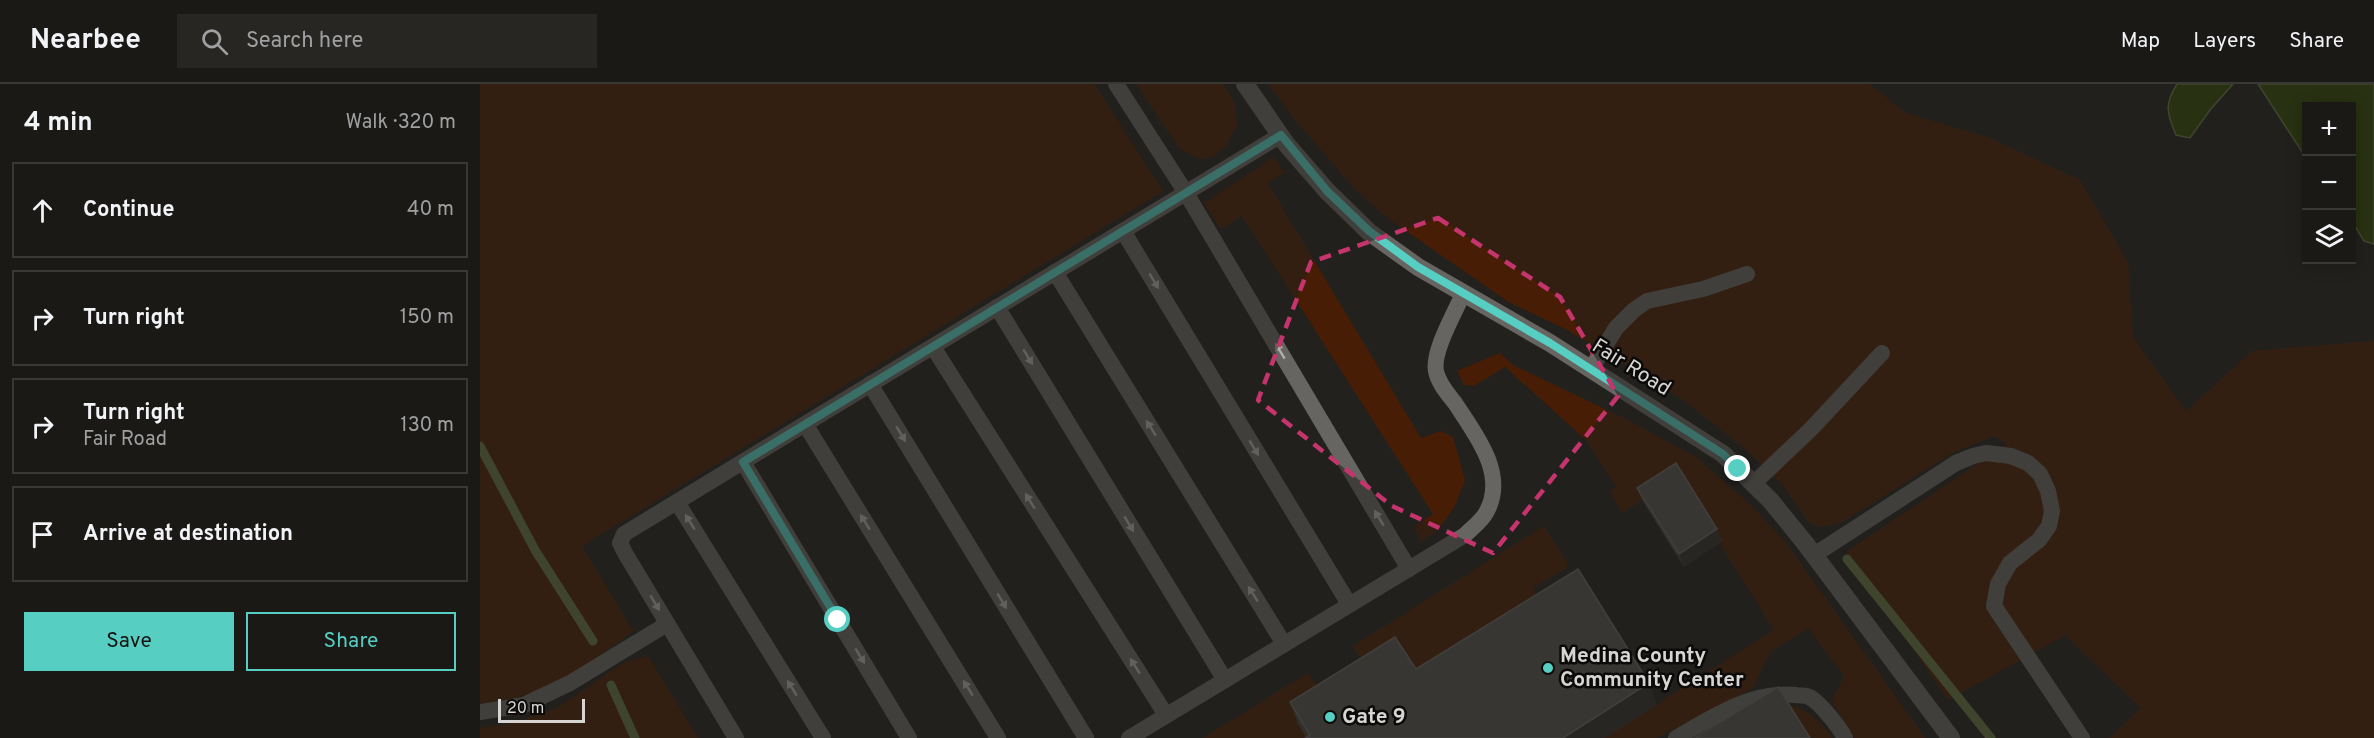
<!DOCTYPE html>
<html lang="en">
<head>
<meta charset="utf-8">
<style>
	:root { --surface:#1a1916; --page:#272623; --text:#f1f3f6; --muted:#9fa0a1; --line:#383835; --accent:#56cec2 }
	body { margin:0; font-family:Overpass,sans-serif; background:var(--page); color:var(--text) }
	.controls { position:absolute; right:18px; top:18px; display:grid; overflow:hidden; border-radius:0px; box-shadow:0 3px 15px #0003 }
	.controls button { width:54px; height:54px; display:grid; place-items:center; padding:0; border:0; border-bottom:2px solid var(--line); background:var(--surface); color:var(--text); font:30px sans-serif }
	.scale { position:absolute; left:18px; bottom:15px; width:87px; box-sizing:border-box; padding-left:6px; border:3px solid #d6d5d3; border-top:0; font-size:16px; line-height:21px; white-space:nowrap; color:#d6d5d3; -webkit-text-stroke:4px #0b0a09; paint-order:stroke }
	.stop { position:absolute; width:18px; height:18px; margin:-14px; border:4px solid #56cec2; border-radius:50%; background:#fff }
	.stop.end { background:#56cec2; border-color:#fff; box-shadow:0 2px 6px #0008 }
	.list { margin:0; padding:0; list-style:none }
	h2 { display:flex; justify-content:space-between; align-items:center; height:78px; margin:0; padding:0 24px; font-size:26px }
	h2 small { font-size:20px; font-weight:400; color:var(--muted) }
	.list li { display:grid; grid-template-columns:39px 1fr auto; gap:18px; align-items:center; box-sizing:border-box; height:96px; margin:0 12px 12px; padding:0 12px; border:2px solid var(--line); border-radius:0px }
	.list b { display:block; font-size:22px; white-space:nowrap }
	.list p { margin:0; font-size:20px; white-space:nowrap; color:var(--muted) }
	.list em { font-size:20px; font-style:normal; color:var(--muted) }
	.actions { display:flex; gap:12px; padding:18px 24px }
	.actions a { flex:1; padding:14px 0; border:2px solid var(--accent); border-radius:0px; text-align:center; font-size:21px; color:var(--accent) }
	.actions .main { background:var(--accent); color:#111 }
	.icon { flex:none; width:33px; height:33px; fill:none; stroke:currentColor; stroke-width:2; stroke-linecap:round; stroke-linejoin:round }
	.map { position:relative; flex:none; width:1894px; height:654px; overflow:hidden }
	header { display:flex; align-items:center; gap:36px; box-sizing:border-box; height:84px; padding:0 30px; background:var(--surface); border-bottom:2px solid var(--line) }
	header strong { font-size:28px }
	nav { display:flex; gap:33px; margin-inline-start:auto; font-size:21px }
	.search { width:420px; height:54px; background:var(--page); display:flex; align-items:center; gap:15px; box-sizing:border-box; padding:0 21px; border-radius:0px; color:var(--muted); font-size:22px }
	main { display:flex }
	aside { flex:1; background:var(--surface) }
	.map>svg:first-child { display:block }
	.green { fill:#471e05 }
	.water { fill:#304504; stroke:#627042; stroke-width:1.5 }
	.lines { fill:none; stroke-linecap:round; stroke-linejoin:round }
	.stream { stroke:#627042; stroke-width:9 }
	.lane { stroke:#666561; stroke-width:16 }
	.street { stroke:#666561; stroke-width:18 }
	.wall { fill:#40403d }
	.shaded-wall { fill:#2d2d2a }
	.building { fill:#50504d; stroke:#656562; stroke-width:1.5 }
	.oneway { fill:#afaeab }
	.route { stroke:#56cec2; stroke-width:8 }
	.marked { fill:none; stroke:#c5346d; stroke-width:4.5; stroke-dasharray:12 8; stroke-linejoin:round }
	.poi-dot { fill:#56cec2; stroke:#0b0a09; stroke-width:2 }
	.labels { text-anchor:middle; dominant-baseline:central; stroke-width:5; stroke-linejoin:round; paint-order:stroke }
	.street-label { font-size:21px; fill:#d6d5d3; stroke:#0b0a09 }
	.poi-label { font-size:21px; font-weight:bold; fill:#d6d5d3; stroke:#0b0a09; text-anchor:start }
</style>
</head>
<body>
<header>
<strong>Nearbee</strong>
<div class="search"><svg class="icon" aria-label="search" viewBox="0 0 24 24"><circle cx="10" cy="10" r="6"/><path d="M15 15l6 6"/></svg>Search here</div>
<nav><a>Map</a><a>Layers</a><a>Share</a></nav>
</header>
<main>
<aside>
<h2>4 min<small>Walk · 320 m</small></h2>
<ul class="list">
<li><svg class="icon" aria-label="ahead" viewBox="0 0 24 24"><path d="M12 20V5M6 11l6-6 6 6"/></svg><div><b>Continue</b></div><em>40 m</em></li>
<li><svg class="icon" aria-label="right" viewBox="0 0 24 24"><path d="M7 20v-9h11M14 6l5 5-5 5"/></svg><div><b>Turn right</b></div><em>150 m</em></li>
<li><svg class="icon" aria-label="right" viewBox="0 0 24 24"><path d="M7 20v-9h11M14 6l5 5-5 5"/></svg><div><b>Turn right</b><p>Fair Road</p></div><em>130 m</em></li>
<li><svg class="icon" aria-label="arrive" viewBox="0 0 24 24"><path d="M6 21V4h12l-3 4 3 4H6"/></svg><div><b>Arrive at destination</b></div></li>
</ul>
<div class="actions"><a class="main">Save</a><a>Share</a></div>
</aside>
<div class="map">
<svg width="1894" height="654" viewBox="0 0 1894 654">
	<rect width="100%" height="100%" fill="#22211e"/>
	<g class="green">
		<path d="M0 0H614L683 107 102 462 153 547C110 581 57 618 0 619Z"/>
		<path d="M656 0H743L754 17 757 41 746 62 733 73 719 75 699 64Z"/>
		<path d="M788 0H1389L1426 29 1510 54 1600 96 1648 178 1653 253 1706 327 1772 267 1894 257V654H1630L1661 624 1585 551 1468 616 1366 468 1527 360 1514 352 1474 368 1361 439 1339 443 1329 438 1301 399 1264 364 1198 312 1087 246 1027 217 906 133 874 104 816 37Z"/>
		<path d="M794 73 804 88 788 100 941 354 961 347 973 353 985 396 974 424 956 448 941 458 934 443 953 430 762 132 741 145 724 119Z"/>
		<path d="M1020 269 1033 281 1148 336 1216 373 1273 423 1306 459 1445 654H1374L1352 617 1364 592 1328 544 1290 568 1273 604 1176 654H1123L1294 546 1242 463V457L1200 392 1142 429 1130 408 1136 403 1106 356 1025 283 994 302 984 301 977 287Z"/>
		<path d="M1064 442 1089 482 1053 504 1068 532 944 607 892 594 873 562Z"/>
		<path d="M168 572 218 654H0V644L34 639 79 623 143 579Z"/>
		<path d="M828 589 849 621 827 654H723Z"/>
		<path d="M1304 619C1326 625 1340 635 1352 654H1214Z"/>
	</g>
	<g class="water">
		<path d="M1697 0H1753L1730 26 1710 54 1696 51C1687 30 1684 20 1697 0Z"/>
		<path d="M1778 0H1894V160L1884 157 1872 137V22H1826V74Z"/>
	</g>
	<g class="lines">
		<g class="stream">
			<path d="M0 362 55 466 113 557"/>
			<path d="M1367 475 1511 654"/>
			<path d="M131 601 155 654"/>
		</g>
		<g class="lane">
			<path d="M636 0 706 109 929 485"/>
			<path d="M643 147 869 520"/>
			<path d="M575 188 804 560"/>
			<path d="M517 223 745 596"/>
			<path d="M453 263 686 631"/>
			<path d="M1111 285 1136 244 1154 226 1167 217 1223 205 1267 190"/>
			<path d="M390 300 606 654"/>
			<path d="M325 340 518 654"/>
			<path d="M263 378 429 654"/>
			<path d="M1273 400 1331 345 1402 269"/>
			<path d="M197 418 343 654"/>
			<path d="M1334 471 1476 379 1493 372 1506 369 1531 372 1548 379 1560 390 1568 407 1572 427 1569 442 1559 456 1530 479 1518 500 1514 522 1602 654"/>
			<path d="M0 628 44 621 90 599 187 540"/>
			<path d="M256 654 145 469 140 459 144 450 801 51"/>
			<path d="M649 654 985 451C992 444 1003 436 1007 427 1027 389 995 350 975 319 968 310 958 299 956 287 952 268 975 228 983 210"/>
			<path d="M1196 654C1234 632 1271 607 1316 611 1319 612 1326 611 1329 613 1339 617 1360 644 1365 654"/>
		</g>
		<path class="street" d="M765 0 807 61 847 107 889 148 938 183 1070 259 1243 370 1290 416 1325 459 1471 654"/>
	</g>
	<g class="wall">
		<path d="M1157 404 1237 445 1242 457 1204 483 1162 416Z"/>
		<path d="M936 585 1177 621 826 653 818 640 810 618Z"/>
	</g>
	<g class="shaded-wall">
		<path d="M1237 445 1242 457 1204 483 1199 470Z"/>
		<path d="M1169 599 1177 621 1125 654H1083Z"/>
	</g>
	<g class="building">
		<path d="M1196 379 1237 445 1199 470 1157 404Z"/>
		<path d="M1098 485 1169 599 1083 654H825L830 651 810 618 915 553 936 585Z"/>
		<path d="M1298 603 1330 654H1214Z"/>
	</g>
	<defs><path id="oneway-solid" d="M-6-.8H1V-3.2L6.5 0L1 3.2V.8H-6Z" transform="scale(1.5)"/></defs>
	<g class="oneway">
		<use href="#oneway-solid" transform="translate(674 197) rotate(59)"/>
		<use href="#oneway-solid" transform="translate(800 267) rotate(-121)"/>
		<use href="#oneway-solid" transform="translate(548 273) rotate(59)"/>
		<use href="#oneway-solid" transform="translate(671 344) rotate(-122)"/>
		<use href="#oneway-solid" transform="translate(421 350) rotate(59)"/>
		<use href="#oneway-solid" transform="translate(774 364) rotate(59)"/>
		<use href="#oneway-solid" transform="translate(550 417) rotate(-122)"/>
		<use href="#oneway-solid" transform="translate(899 434) rotate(-121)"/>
		<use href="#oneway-solid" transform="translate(210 438) rotate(-122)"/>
		<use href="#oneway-solid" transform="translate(385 438) rotate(-122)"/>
		<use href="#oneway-solid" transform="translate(649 440) rotate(59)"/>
		<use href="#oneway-solid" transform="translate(773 510) rotate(-122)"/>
		<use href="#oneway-solid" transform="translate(522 517) rotate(59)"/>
		<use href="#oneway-solid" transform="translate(175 519) rotate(59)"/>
		<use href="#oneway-solid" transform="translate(380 572) rotate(59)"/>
		<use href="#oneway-solid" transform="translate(655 582) rotate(-122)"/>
		<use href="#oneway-solid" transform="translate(312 604) rotate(-122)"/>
		<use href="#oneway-solid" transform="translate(488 604) rotate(-122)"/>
	</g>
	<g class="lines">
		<path class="route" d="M358 536 263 378 801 51 847 107 889 147 938 183 1070 259 1243 370 1258 385"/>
	</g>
	<path d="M0 0H1894V654H0ZM958 134 1080 213 1138 312 1013 469 912 422 778 316 831 178Z" fill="#22211e" fill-opacity=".55" fill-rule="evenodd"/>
	<path class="marked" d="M958 134 1080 213 1138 312 1013 469 912 422 778 316 831 178Z"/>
	<g class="poi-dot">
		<circle cx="1068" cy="584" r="6"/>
		<circle cx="850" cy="633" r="6"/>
	</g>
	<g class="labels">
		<g class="street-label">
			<text transform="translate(1151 284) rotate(32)">Fair Road</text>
		</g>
		<g class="poi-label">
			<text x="1080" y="572">Medina County<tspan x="1080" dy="24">Community Center</tspan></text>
			<text x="862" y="633">Gate 9</text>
		</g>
	</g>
</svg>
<div class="controls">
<button>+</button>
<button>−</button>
<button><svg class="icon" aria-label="layers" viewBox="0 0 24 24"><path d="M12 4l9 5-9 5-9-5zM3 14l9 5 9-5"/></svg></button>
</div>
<div class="scale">20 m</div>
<div class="stop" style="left:358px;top:536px"></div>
<div class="stop end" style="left:1258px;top:385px"></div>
</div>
</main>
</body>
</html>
